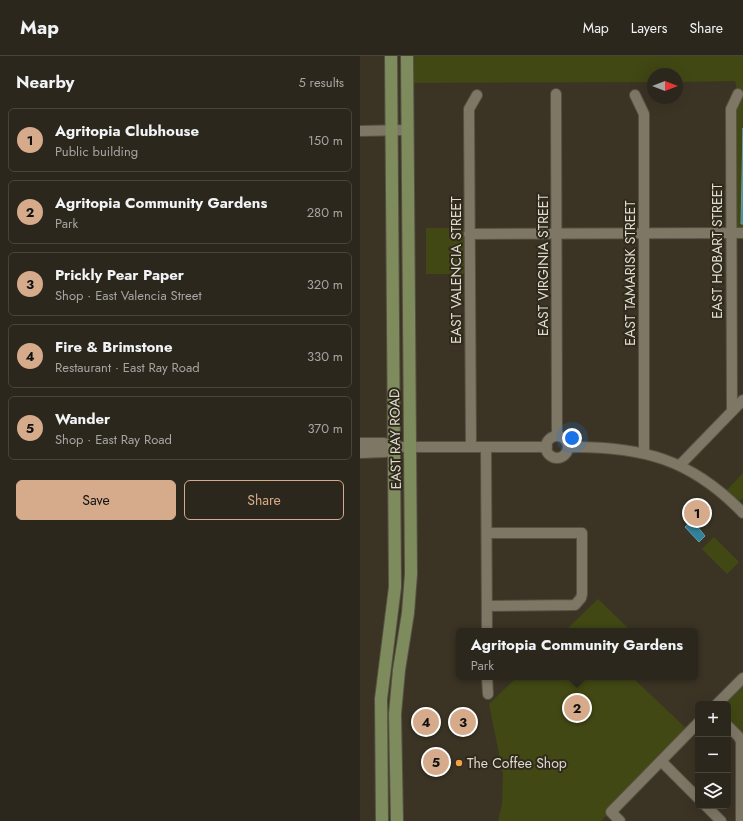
<!DOCTYPE html>
<html lang="en">
<head>
<meta charset="utf-8">
<style>
	:root { --surface:#2c271c; --page:#342f25; --text:#f1f3f6; --muted:#a6a5a3; --line:#48443b; --accent:#d6ab8b }
	body { margin:0; font-family:Jost,sans-serif; background:var(--page); color:var(--text) }
	.controls { position:absolute; right:12px; bottom:12px; display:grid; overflow:hidden; border-radius:6px; box-shadow:0 4px 16px #0002 }
	.controls button { width:36px; height:36px; display:grid; place-items:center; padding:0; border:0; border-bottom:1px solid var(--line); background:var(--surface); color:var(--text); font:20px sans-serif }
	.compass { position:absolute; left:287px; top:12px; width:36px; height:36px; border-radius:50%; background:var(--surface); box-shadow:0 4px 16px #0002; rotate:90deg }
	.you { position:absolute; left:212px; top:382px; width:14px; height:14px; margin:-10px; border:3px solid #fff; border-radius:50%; background:#1a73e8; box-shadow:0 0 0 6px #1a73e833 }
	.badge { display:grid; place-items:center; width:26px; height:26px; border-radius:50%; background:var(--accent); color:#111; font-size:13px; font-weight:700 }
	.pin { position:absolute; translate:-50% -50%; border:2px solid #fff; box-shadow:0 1px 4px #0006 }
	.popup { position:absolute; left:96px; top:572px; width:242px; height:52px; box-sizing:border-box; display:grid; place-content:center; border-radius:6px; background:var(--surface); filter:drop-shadow(0 1px 3px #0005); font-size:13px; white-space:nowrap; color:var(--muted) }
	.popup b { font-size:15px; color:var(--text) }
	.popup::after { content:''; position:absolute; left:50%; top:100%; margin-left:-8px; border:8px solid transparent; border-top-color:var(--surface) }
	.list { margin:0; padding:0; list-style:none }
	h2 { display:flex; justify-content:space-between; align-items:center; height:52px; margin:0; padding:0 16px; font-size:17px }
	h2 small { font-size:13px; font-weight:400; color:var(--muted) }
	.list li { display:grid; grid-template-columns:26px 1fr auto; gap:12px; align-items:center; box-sizing:border-box; height:64px; margin:0 8px 8px; padding:0 8px; border:1px solid var(--line); border-radius:6px }
	.list b { display:block; font-size:15px; white-space:nowrap }
	.list p { margin:0; font-size:13px; white-space:nowrap; color:var(--muted) }
	.list em { font-size:13px; font-style:normal; color:var(--muted) }
	.actions { display:flex; gap:8px; padding:12px 16px }
	.actions a { flex:1; padding:9px 0; border:1px solid var(--accent); border-radius:6px; text-align:center; font-size:14px; color:var(--accent) }
	.actions .main { background:var(--accent); color:#111 }
	.icon { flex:none; width:22px; height:22px; fill:none; stroke:currentColor; stroke-width:2; stroke-linecap:round; stroke-linejoin:round }
	.map { position:relative; flex:none; width:383px; height:765px; overflow:hidden }
	header { display:flex; align-items:center; gap:24px; box-sizing:border-box; height:56px; padding:0 20px; background:var(--surface); border-bottom:1px solid var(--line) }
	header strong { font-size:19px }
	nav { display:flex; gap:22px; margin-inline-start:auto; font-size:14px }
	main { display:flex }
	aside { flex:1; background:var(--surface) }
	.map>svg:first-child { display:block }
	.green { fill:#414814 }
	.water { fill:#31829b; stroke:#659dac }
	.lines { fill:none; stroke-linecap:round; stroke-linejoin:round }
	.minor-casing { stroke:#575144; stroke-width:12 }
	.major-casing { stroke:#575144; stroke-width:14 }
	.minor { stroke:#7f7766; stroke-width:10 }
	.major { stroke:#7d8b5d; stroke-width:12 }
	.poi-dot { fill:#f5a246; stroke:#302a1b; stroke-width:1.5 }
	.labels { text-anchor:middle; dominant-baseline:central; stroke-width:4; stroke-linejoin:round; paint-order:stroke }
	.street-label { font-size:14px; fill:#dfdbd2; stroke:#302a1b }
	.poi-label { font-size:14px; fill:#dfdbd2; stroke:#302a1b; text-anchor:start }
</style>
</head>
<body>
<header>
<strong>Map</strong>
<nav><a>Map</a><a>Layers</a><a>Share</a></nav>
</header>
<main>
<aside>
<h2>Nearby<small>5 results</small></h2>
<ul class="list">
<li><span class="badge">1</span><div><b>Agritopia Clubhouse</b><p>Public building</p></div><em>150 m</em></li>
<li><span class="badge">2</span><div><b>Agritopia Community Gardens</b><p>Park</p></div><em>280 m</em></li>
<li><span class="badge">3</span><div><b>Prickly Pear Paper</b><p>Shop · East Valencia Street</p></div><em>320 m</em></li>
<li><span class="badge">4</span><div><b>Fire &amp; Brimstone</b><p>Restaurant · East Ray Road</p></div><em>330 m</em></li>
<li><span class="badge">5</span><div><b>Wander</b><p>Shop · East Ray Road</p></div><em>370 m</em></li>
</ul>
<div class="actions"><a class="main">Save</a><a>Share</a></div>
</aside>
<div class="map">
<svg width="383" height="765" viewBox="0 0 383 765">
	<rect width="100%" height="100%" fill="#3b3425"/>
	<g class="green">
		<path d="M53 0H383V177H371V53L378 38 375 25 317 26V18H293V26L53 27Z"/>
		<path d="M66 172H109L110 218H66Z"/>
		<path d="M383 417V442L374 449 363 438Z"/>
		<path d="M354 481 379 506 367 518 342 493Z"/>
		<path d="M238 543 271 575H205Z"/>
		<path d="M157 621H272L330 676 241 765H138L142 748 143 718 129 648Z"/>
		<path d="M383 622V681L368 670V648H357Z"/>
	</g>
	<g class="water">
		<path d="M383 72V168H381Z"/>
		<path d="M331 465 336 471 337 470 345 480 339 486 325 471Z"/>
	</g>
	<g class="lines">
		<defs>
			<g id="minor">
				<path d="M196 38 197 380"/>
				<path d="M275 39 284 58V397"/>
				<path d="M0 75 47 74"/>
				<path d="M109 178 383 177"/>
				<path d="M372 355 371 53 378 38"/>
				<circle cx="197" cy="391" r="11"/>
				<path d="M0 387H24L35 392"/>
				<path d="M111 391 109 53 117 39"/>
				<path d="M126 391 127 575"/>
				<path d="M208 391C282 390 331 403 383 457"/>
				<path d="M0 397 25 396 35 392 43 391H187"/>
				<path d="M320 409 383 344"/>
				<path d="M127 477H222V538L221 542 215 549 127 550"/>
				<path d="M127 621 128 638"/>
				<path d="M357 648 383 622"/>
				<path d="M368 670 378 680 381 685V765"/>
				<path d="M301 705 338 742"/>
				<path d="M346 750 361 765"/>
				<path d="M260 765 251 756 338 667"/>
			</g>
			<g id="major">
				<path d="M22 765 21 643 35 531 31 0"/>
				<path d="M37 765 35 658 39 614 48 557 51 518 47 0"/>
			</g>
		</defs>
		<use href="#minor" class="minor-casing"/>
		<use href="#major" class="major-casing"/>
		<use href="#minor" class="minor"/>
		<use href="#major" class="major"/>
	</g>
	<circle class="poi-dot" cx="99" cy="707" r="4"/>
	<g class="labels">
		<g class="street-label">
			<text transform="translate(357 195) rotate(-90)">EAST HOBART STREET</text>
			<text transform="translate(183 209) rotate(-90)">EAST VIRGINIA STREET</text>
			<text transform="translate(96 214) rotate(-90)">EAST VALENCIA STREET</text>
			<text transform="translate(270 217) rotate(-90)">EAST TAMARISK STREET</text>
			<text transform="translate(35 383) rotate(-91)">EAST RAY ROAD</text>
		</g>
		<g class="poi-label">
			<text x="107" y="707">The Coffee Shop</text>
		</g>
	</g>
</svg>
<div class="controls">
<button>+</button>
<button>−</button>
<button><svg class="icon" aria-label="layers" viewBox="0 0 24 24"><path d="M12 4l9 5-9 5-9-5zM3 14l9 5 9-5"/></svg></button>
</div>
<svg class="compass" viewBox="-18 -18 36 36"><path d="M0-13l5 13h-10z" fill="#e53935"/><path d="M0 13l5-13h-10z" fill="#a6a5a3"/></svg>
<div class="you"></div>
<div class="pin badge" style="left:337px;top:457px">1</div>
<div class="pin badge" style="left:217px;top:652px">2</div>
<div class="popup"><b>Agritopia Community Gardens</b>Park</div>
<div class="pin badge" style="left:103px;top:666px">3</div>
<div class="pin badge" style="left:66px;top:666px">4</div>
<div class="pin badge" style="left:76px;top:706px">5</div>
</div>
</main>
</body>
</html>
